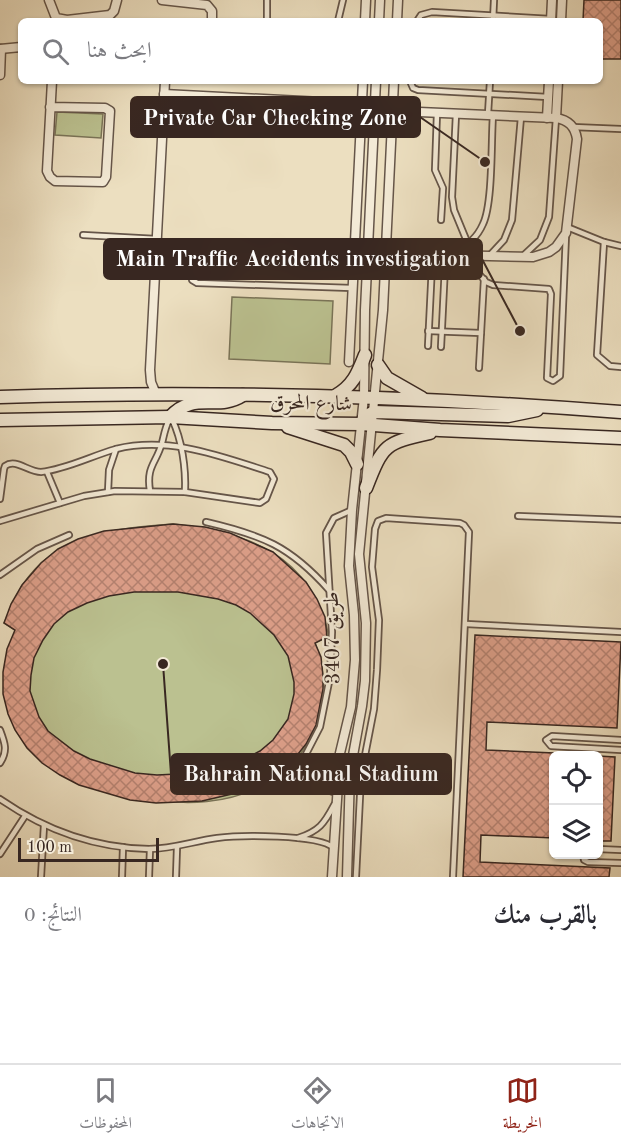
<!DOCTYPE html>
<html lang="ar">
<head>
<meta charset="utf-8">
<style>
	:root { --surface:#fff; --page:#f7f7f7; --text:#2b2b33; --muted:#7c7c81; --line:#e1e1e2; --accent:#8f2418 }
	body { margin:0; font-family:"Old Standard TT",Amiri,serif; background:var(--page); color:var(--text); direction:rtl }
	.controls { position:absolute; right:18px; bottom:18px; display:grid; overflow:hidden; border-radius:9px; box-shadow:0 2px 4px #0004 }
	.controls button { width:54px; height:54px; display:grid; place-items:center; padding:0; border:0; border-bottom:2px solid var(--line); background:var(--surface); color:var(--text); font:30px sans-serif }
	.scale { position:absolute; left:18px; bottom:15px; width:141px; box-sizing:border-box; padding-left:6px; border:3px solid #382721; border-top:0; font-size:16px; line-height:21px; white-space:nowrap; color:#382721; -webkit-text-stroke:4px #f3ead6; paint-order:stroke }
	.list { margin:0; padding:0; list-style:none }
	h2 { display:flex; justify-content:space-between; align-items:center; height:78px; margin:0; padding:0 24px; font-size:26px }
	h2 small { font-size:20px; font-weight:400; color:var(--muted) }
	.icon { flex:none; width:33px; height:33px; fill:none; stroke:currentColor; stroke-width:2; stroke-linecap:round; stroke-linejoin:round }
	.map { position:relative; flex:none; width:621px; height:877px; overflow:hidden; direction:ltr }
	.search { position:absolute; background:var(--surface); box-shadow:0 2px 4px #0004; left:18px; right:18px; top:18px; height:66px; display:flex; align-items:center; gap:15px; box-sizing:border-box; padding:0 21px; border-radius:9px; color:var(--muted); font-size:22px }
	.sheet { height:186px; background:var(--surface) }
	nav { display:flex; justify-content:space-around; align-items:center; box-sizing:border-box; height:84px; border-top:2px solid var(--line); background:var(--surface); font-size:16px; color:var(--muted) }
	nav a { display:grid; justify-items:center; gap:3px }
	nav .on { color:var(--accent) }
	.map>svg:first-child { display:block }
	.grass { fill:#bbc190; stroke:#7a7458; stroke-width:1.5 }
	.building { fill:url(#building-cross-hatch); stroke:#382721; stroke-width:1.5; fill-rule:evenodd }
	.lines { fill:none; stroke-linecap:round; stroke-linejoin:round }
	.service-casing { stroke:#655549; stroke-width:8 }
	.minor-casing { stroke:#655549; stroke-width:11 }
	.secondary-casing { stroke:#382721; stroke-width:15 }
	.service { stroke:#f3ead6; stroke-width:4.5 }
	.minor { stroke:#f3ead6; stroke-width:8 }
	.secondary { stroke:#f3ead6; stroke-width:12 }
	.labels { text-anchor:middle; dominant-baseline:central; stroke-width:4.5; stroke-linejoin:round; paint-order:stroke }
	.street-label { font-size:21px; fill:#382721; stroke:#f3ead6 }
	.leader { fill:none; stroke:#382721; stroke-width:2 }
	.callout-dot { fill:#382721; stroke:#f3ead6; stroke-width:2 }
	.callout { fill:#382721; stroke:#382721; stroke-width:2 }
	.callout-label { font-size:22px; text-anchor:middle; font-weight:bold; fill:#fff }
</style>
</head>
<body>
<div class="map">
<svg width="621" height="877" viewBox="0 0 621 877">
	<defs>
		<pattern id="building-cross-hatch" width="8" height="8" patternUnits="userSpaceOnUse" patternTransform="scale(1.5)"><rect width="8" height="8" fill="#dea08b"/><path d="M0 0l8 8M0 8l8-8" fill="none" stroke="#b58271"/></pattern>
	</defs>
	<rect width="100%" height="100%" fill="#ecdfc0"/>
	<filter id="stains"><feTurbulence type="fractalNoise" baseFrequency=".00333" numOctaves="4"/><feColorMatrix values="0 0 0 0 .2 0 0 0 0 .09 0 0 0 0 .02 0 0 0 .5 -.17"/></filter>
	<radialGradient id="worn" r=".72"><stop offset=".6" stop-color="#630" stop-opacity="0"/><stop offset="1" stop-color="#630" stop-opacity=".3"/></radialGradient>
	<g class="grass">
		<path d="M57 112 103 114 101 138 55 135Z"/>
		<path d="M232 297 333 301 330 364 229 359Z"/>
		<path d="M173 524C249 532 311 555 329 636L315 643C324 664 325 687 320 710 291 859 0 825 15 630L4 623C10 611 15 597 22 586 55 533 117 528 173 524Z"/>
	</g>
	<g class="building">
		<path d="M584 0H621V59H600V21H583Z"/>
		<path d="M173 524 205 527 230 533 273 552 306 582 317 599 325 617 327 637 315 643 321 657 323 676V689L316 725 306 744 294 759 276 774 254 785 232 794 202 801 156 803 130 800 79 785 60 775 42 763 27 748 15 730 8 714 3 694V672L7 649 15 630 4 623 11 604 22 585 41 563 58 549 78 539 104 531ZM134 592H178L218 599 236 605 250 613 274 635 288 656 294 682V694L288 719 273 740 260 751 242 760 223 767 197 773 157 775 135 773 90 759 74 751 48 731 39 717 30 691 31 675 34 658 43 640 54 624 68 612 87 603 109 596Z"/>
		<path d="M475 635 621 642 617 728 487 722 486 750 554 753V838L481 835 480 862 610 868 609 877H463Z"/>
		<path d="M598 756 615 757 611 841H598Z"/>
	</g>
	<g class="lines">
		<defs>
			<g id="service">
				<path d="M267 21V0"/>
				<path d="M338 21 343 0"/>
				<path d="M417 21 421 15 432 12 551 19"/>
				<path d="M493 21 494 0"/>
				<path d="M410 81 413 88 418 90 548 97"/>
				<path d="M437 113 435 170 443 188 441 220"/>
				<path d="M456 114 452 197 454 210 468 244"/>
				<path d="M488 114 490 81"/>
				<path d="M573 127 621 129"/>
				<path d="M567 227 604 242 621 246"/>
				<path d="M83 235 157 239"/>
				<path d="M604 242 597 355 610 366 621 367"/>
				<path d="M453 253C466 247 477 238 483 224 493 203 491 141 493 115"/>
				<path d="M387 254 391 260 398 264 473 267 486 282 493 285 549 289 551 294 547 378 553 381 560 376 566 235"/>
				<path d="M491 254 504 240 512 220 521 117"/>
				<path d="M524 255 540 240 549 217 556 118"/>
				<path d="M193 261 192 280 197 283 352 288"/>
				<path d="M428 331 481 333"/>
				<path d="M428 346 432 265"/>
				<path d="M441 347 445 266"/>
				<path d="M479 368 484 279"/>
				<path d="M172 419C182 440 186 468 185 492"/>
				<path d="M47 472 60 503"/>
				<path d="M150 491C146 466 156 464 162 443 164 435 165 428 169 420"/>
				<path d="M108 492 109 470 116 449"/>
				<path d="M0 499 4 469 5 466C16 458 28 472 41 472 67 469 91 456 116 449 169 436 220 456 270 472L274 479 266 499 260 503 185 492 115 491 84 496 0 521"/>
				<path d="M518 516 621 520"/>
				<path d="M206 522C262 535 290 546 329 590"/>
				<path d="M0 575 37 549 69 535"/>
				<path d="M466 624 621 632"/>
				<path d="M0 730C5 743 8 751 0 763"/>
				<path d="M621 740 552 736 546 740 551 746 621 750"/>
				<path d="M336 793C320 788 306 784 302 765L305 756 320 727 330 677 332 632 326 533 334 518 352 510"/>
				<path d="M0 799C45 830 94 848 149 849 173 849 194 841 217 838 239 835 318 834 334 848"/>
				<path d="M298 838C319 831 324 824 334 805"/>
				<path d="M598 849 621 850"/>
				<path d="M0 854 25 816"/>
				<path d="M583 854 584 860 588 862 621 863"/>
				<path d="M41 877 44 825"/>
				<path d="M122 877 123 847"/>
				<path d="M149 877 150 849"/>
				<path d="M176 877 177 847"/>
				<path d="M356 877 361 776 374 709 377 670 379 620 372 567 375 529 378 521 386 518 460 523 464 525 469 532 453 877"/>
			</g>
			<g id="minor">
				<path d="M49 0 56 18 67 20 110 15 114 11 117 0"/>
				<path d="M162 0 207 5 212 11V21"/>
				<path d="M365 21 366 0"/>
				<path d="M379 21 380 0"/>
				<path d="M397 21 398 0"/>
				<path d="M551 21 552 0"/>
				<path d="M561 21 562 0"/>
				<path d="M0 49 21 47"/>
				<path d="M0 75 1 49"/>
				<path d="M164 94 361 104"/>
				<path d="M50 107 105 108 110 111 106 177 103 182 55 181 50 177 47 171 52 81"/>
				<path d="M547 118 549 81"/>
				<path d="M556 118 558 81"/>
				<path d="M367 253 533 257 549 252 556 247 566 233 577 139C575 126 568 120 556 118L374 110"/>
				<path d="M156 259 353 269"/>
				<path d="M349 362 363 81"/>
				<path d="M156 394 151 382 150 370 165 81"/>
				<path d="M332 877 340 753 351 707 355 660 354 615 349 566 352 510 364 397 365 310 376 81"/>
				<path d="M347 877 350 772 362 706 365 681 366 623 359 554 383 310 394 81"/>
			</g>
			<g id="secondary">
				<path d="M378 365 387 378 422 398"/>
				<path d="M335 396C353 386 358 373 365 355"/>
				<path d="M0 397C207 390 414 396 621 412"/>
				<path d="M170 417C195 390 217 412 243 395"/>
				<path d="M0 420 170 417 272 423 361 424 440 430 621 438"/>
				<path d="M361 424 366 416 374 412 508 416 537 410"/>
				<path d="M288 427 344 445 351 452 357 464"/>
				<path d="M366 488C383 444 385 443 430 433"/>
			</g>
		</defs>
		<use href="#service" class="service-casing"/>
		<use href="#minor" class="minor-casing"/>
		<use href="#secondary" class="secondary-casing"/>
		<use href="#service" class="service"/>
		<use href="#minor" class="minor"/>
		<use href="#secondary" class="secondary"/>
	</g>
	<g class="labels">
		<g class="street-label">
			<text transform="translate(311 404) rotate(1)">شارع المحرق</text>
			<text transform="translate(333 638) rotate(-91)">طريق 3407</text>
		</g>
	</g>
	<path class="leader" d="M485 162L420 117M520 331L482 259M163 664L171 774"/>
	<g class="callout-dot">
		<circle cx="485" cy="162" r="6"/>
		<circle cx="520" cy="331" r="6"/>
		<circle cx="163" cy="664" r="6"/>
	</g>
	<g class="callout">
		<rect x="131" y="97" width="289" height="40" rx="6"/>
		<rect x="104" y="239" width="378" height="40" rx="6"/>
		<rect x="171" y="754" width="280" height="40" rx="6"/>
	</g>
	<g class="callout-label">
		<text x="275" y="125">Private Car Checking Zone</text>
		<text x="293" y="266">Main Traffic Accidents investigation</text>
		<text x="311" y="781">Bahrain National Stadium</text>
	</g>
	<rect width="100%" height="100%" filter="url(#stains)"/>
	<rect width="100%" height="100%" fill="url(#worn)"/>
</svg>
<div class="controls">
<button><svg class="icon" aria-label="locate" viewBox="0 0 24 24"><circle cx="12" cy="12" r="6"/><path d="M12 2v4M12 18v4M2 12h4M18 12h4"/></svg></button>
<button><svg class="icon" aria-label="layers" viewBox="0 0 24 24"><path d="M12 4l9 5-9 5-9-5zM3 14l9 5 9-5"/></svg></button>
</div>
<div class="scale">100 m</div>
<div class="search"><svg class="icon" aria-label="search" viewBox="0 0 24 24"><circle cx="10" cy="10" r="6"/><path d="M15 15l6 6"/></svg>ابحث هنا</div>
</div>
<section class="sheet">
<h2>بالقرب منك<small>النتائج: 0</small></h2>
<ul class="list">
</ul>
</section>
<nav>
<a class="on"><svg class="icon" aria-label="map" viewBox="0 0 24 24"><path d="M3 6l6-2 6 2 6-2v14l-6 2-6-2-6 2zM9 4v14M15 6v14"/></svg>الخريطة</a>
<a><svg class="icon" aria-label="directions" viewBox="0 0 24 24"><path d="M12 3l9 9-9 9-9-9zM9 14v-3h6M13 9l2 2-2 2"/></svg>الاتجاهات</a>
<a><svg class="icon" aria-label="saved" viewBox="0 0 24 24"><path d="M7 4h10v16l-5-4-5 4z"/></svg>المحفوظات</a>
</nav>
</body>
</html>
